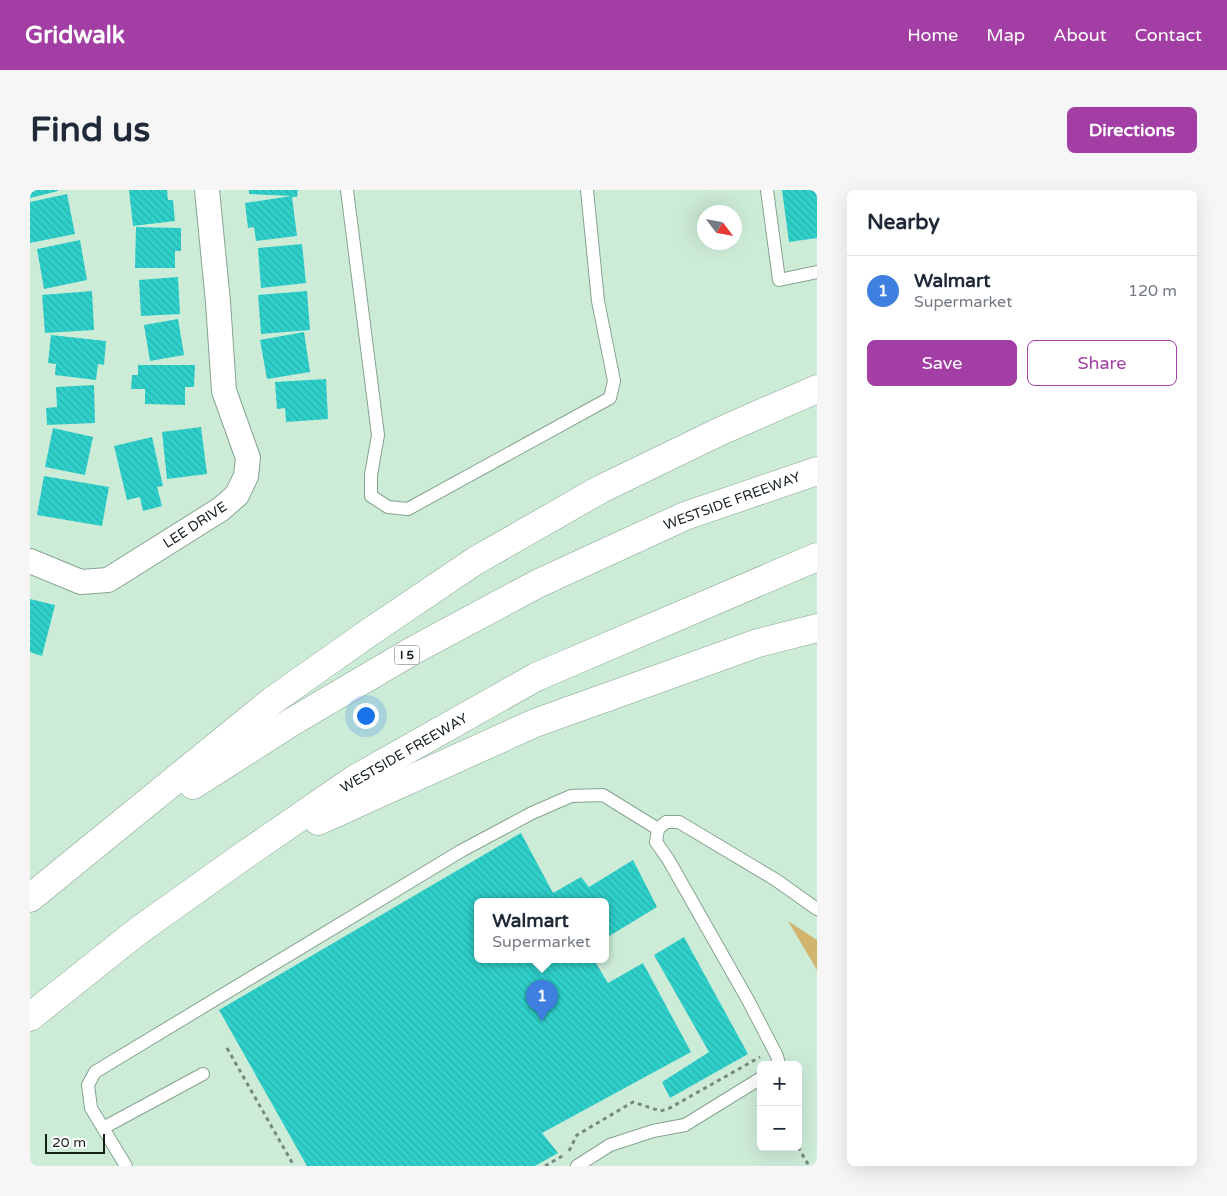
<!DOCTYPE html>
<html lang="en">
<head>
<meta charset="utf-8">
<style>
	:root { --surface:#fff; --page:#f6f6f7; --text:#1f2937; --muted:#747a83; --line:#e0e1e3; --accent:#a23ea4 }
	body { margin:0; font-family:"Varela Round",sans-serif; background:var(--page); color:var(--text) }
	.controls { position:absolute; right:15px; bottom:15px; display:grid; overflow:hidden; border-radius:8px; box-shadow:0 5px 20px #0002 }
	.controls button { width:45px; height:45px; display:grid; place-items:center; padding:0; border:0; border-bottom:1px solid var(--line); background:var(--surface); color:var(--text); font:25px sans-serif }
	.compass { position:absolute; left:667px; top:15px; width:45px; height:45px; border-radius:50%; background:var(--surface); box-shadow:0 5px 20px #0002; rotate:122deg }
	.scale { position:absolute; left:15px; bottom:12px; width:60px; box-sizing:border-box; padding-left:5px; border:2px solid #152019; border-top:0; font-size:14px; line-height:18px; white-space:nowrap; color:#152019; -webkit-text-stroke:4px #fff; paint-order:stroke }
	.you { position:absolute; left:335px; top:525px; width:18px; height:18px; margin:-12px; border:4px solid #fff; border-radius:50%; background:#1a73e8; box-shadow:0 0 0 8px #1a73e833 }
	.badge { display:grid; place-items:center; width:32px; height:32px; border-radius:50%; background:var(--accent); color:#fff; font-size:16px; font-weight:700 }
	.pin { position:absolute; translate:-50% -41px; filter:drop-shadow(0 1px 2px #0008) }
	.pin::after { content:''; position:absolute; top:26px; width:18px; height:15px; background:inherit; clip-path:polygon(0 0,100% 0,50% 100%) }
	.popup { position:absolute; left:444px; top:708px; width:135px; height:65px; box-sizing:border-box; display:grid; place-content:center; border-radius:8px; background:var(--surface); filter:drop-shadow(0 1px 4px #0005); font-size:16px; white-space:nowrap; color:var(--muted) }
	.popup b { font-size:19px; color:var(--text) }
	.popup::after { content:''; position:absolute; left:50%; top:100%; margin-left:-10px; border:10px solid transparent; border-top-color:var(--surface) }
	.list { margin:0; padding:0; list-style:none }
	h2 { display:flex; justify-content:space-between; align-items:center; height:65px; margin:0; padding:0 20px; font-size:21px }
	h2 small { font-size:16px; font-weight:400; color:var(--muted) }
	.list li { display:grid; grid-template-columns:32px 1fr auto; gap:15px; align-items:center; box-sizing:border-box; height:70px; padding:0 20px; border-top:1px solid var(--line) }
	.list b { display:block; font-size:19px; white-space:nowrap }
	.list p { margin:0; font-size:16px; white-space:nowrap; color:var(--muted) }
	.list em { font-size:16px; font-style:normal; color:var(--muted) }
	.actions { display:flex; gap:10px; padding:15px 20px }
	.actions a { flex:1; padding:11px 0; border:1px solid var(--accent); border-radius:8px; text-align:center; font-size:18px; color:var(--accent) }
	.actions .main { background:var(--accent); color:#fff }
	.map { position:relative; flex:none; width:787px; height:976px; overflow:hidden; border-radius:8px }
	header { display:flex; align-items:center; gap:30px; box-sizing:border-box; height:70px; padding:0 25px; background:var(--accent); color:#fff }
	header strong { font-size:24px }
	nav { display:flex; gap:28px; margin-inline-start:auto; font-size:18px }
	.intro { display:flex; align-items:center; justify-content:space-between; box-sizing:border-box; height:120px; padding:0 30px }
	h1 { margin:0; font-size:35px }
	.button { padding:12px 22px; border-radius:8px; background:var(--accent); color:#fff; font-size:18px; font-weight:700 }
	main { display:flex; gap:30px; padding:0 30px }
	aside { flex:1; background:var(--surface); border-radius:8px; box-shadow:0 5px 20px #0002 }
	.map>svg:first-child { display:block }
	.grass { fill:#d1b56e }
	.building { fill:url(#building-back-hatch) }
	.lines { fill:none; stroke-linecap:round; stroke-linejoin:round }
	.lane-casing { stroke:#86a390; stroke-width:14 }
	.street-casing { stroke:#86a390; stroke-width:26 }
	.highway-casing { stroke:#86a390; stroke-width:29 }
	.path { stroke:#758a7d; stroke-width:3; stroke-dasharray:4 4; stroke-linecap:butt }
	.lane { stroke:#fff; stroke-width:12 }
	.street { stroke:#fff; stroke-width:24 }
	.highway { stroke:#fff; stroke-width:28 }
	.labels { text-anchor:middle; dominant-baseline:central; stroke-width:4.5; stroke-linejoin:round; paint-order:stroke }
	.shield { fill:#fff; stroke:#5b635e; stroke-width:1 }
	.shield-label { font-size:12px; font-weight:bold; fill:#152019 }
	.street-label { font-size:14px; fill:#152019; stroke:#fff }
</style>
</head>
<body>
<header>
<strong>Gridwalk</strong>
<nav><a>Home</a><a>Map</a><a>About</a><a>Contact</a></nav>
</header>
<div class="intro"><h1>Find us</h1><a class="button">Directions</a></div>
<main>
<div class="map">
<svg width="787" height="976" viewBox="0 0 787 976">
	<defs>
		<pattern id="building-back-hatch" width="6" height="6" patternUnits="userSpaceOnUse" patternTransform="scale(1.25)"><rect width="6" height="6" fill="#2fd0ca"/><path d="M-1 5l2 2M0 0l6 6M5-1l2 2" fill="none" stroke="#29b2ad"/></pattern>
	</defs>
	<rect width="100%" height="100%" fill="#cdecd8"/>
	<path class="grass" d="M758 731 787 750V780Z"/>
	<g class="building">
		<path d="M0 0H28V1L0 8Z"/>
		<path d="M99 0H137L138 10H143L145 31 103 36Z"/>
		<path d="M219 0H268L267 7H262L267 46 226 51 224 37 218 38 215 13 261 6 219 4Z"/>
		<path d="M752 0H787V48L759 52Z"/>
		<path d="M37 4 45 44 0 53V12Z"/>
		<path d="M106 37 151 38V61H145V78H105Z"/>
		<path d="M50 50 57 90 14 99 7 59Z"/>
		<path d="M272 54 276 93 231 98 228 58Z"/>
		<path d="M148 87 150 124 111 126 109 90Z"/>
		<path d="M62 101 64 140 15 143 12 105Z"/>
		<path d="M277 101 280 140 231 144 228 105Z"/>
		<path d="M148 129 154 165 120 171 114 135Z"/>
		<path d="M274 142 280 182 237 189 230 150Z"/>
		<path d="M21 145 76 151 74 175 68 174 66 190 25 185 26 174 18 173Z"/>
		<path d="M108 175H165L164 197H155V215L115 214V199H101L102 185H108Z"/>
		<path d="M296 189 298 229 256 232 255 218 247 219 245 192Z"/>
		<path d="M64 195 65 233 17 235 16 218 27 217 26 197Z"/>
		<path d="M171 237 177 284 137 289 132 242Z"/>
		<path d="M23 238 63 247 55 285 15 277Z"/>
		<path d="M122 247 133 296 127 297 132 316 113 321 110 307 97 310 84 256Z"/>
		<path d="M14 286 79 297 72 336 7 325Z"/>
		<path d="M0 409 25 415 12 466 0 462Z"/>
		<path d="M491 643 523 703 551 687 559 697 603 670 627 717 576 748V712H448V770H564L578 793 613 773 661 862 512 943 528 963 505 976H277L189 820Z"/>
		<path d="M654 747 718 864 640 908 632 892 679 862 624 765Z"/>
	</g>
	<g class="lines">
		<defs>
			<g id="lane">
				<path d="M317 0 348 245 341 285V306L358 317 378 319 580 208 584 191 568 111 557 0"/>
				<path d="M737 0 749 90 787 82"/>
				<path d="M749 875 747 866 718 810 638 669 626 652 628 639 636 632H649L746 690 787 719"/>
				<path d="M73 938 173 884"/>
				<path d="M96 976 61 918 58 895 65 882 431 661 502 623 541 606 573 605 628 639"/>
				<path d="M547 976 580 955 623 941 655 935 731 888"/>
			</g>
			<path id="street" d="M0 371 51 392 78 390 191 319 207 305 216 286 218 268 194 201 188 112 177 0"/>
			<g id="highway">
				<path d="M163 595 260 533 384 460 507 394 655 326 787 281"/>
				<path d="M288 631 505 533 728 453 787 438"/>
				<path d="M0 708 242 511 337 444 445 371 571 299 693 240 787 199"/>
				<path d="M0 827 108 741 216 664 325 589 506 487 787 367"/>
			</g>
		</defs>
		<use href="#lane" class="lane-casing"/>
		<use href="#street" class="street-casing"/>
		<use href="#highway" class="highway-casing"/>
		<g class="path">
			<path d="M197 858 264 976"/>
			<path d="M768 957 779 976"/>
			<path d="M539 961 547 945 603 912 630 921 638 919 730 867"/>
			<path d="M515 976 534 965"/>
		</g>
		<use href="#lane" class="lane"/>
		<use href="#street" class="street"/>
		<use href="#highway" class="highway"/>
	</g>
	<g class="labels">
		<rect class="shield" x="364.5" y="455.5" width="25" height="19" rx="4"/>
		<g class="shield-label">
			<text x="377" y="465">I 5</text>
		</g>
		<g class="street-label">
			<text transform="translate(702 311) rotate(-20)">WESTSIDE FREEWAY</text>
			<text transform="translate(165 335) rotate(-33)">LEE DRIVE</text>
			<text transform="translate(374 563) rotate(-30)">WESTSIDE FREEWAY</text>
		</g>
	</g>
</svg>
<div class="controls">
<button>+</button>
<button>−</button>
</div>
<svg class="compass" viewBox="-18 -18 36 36"><path d="M0-13l5 13h-10z" fill="#e53935"/><path d="M0 13l5-13h-10z" fill="#747a83"/></svg>
<div class="scale">20 m</div>
<div class="you"></div>
<div class="pin badge" style="left:512px;top:831px;background:#3f7fe0">1</div>
<div class="popup"><b>Walmart</b>Supermarket</div>
</div>
<aside>
<h2>Nearby<small></small></h2>
<ul class="list">
<li><span class="badge" style="background:#3f7fe0">1</span><div><b>Walmart</b><p>Supermarket</p></div><em>120 m</em></li>
</ul>
<div class="actions"><a class="main">Save</a><a>Share</a></div>
</aside>
</main>
</body>
</html>
